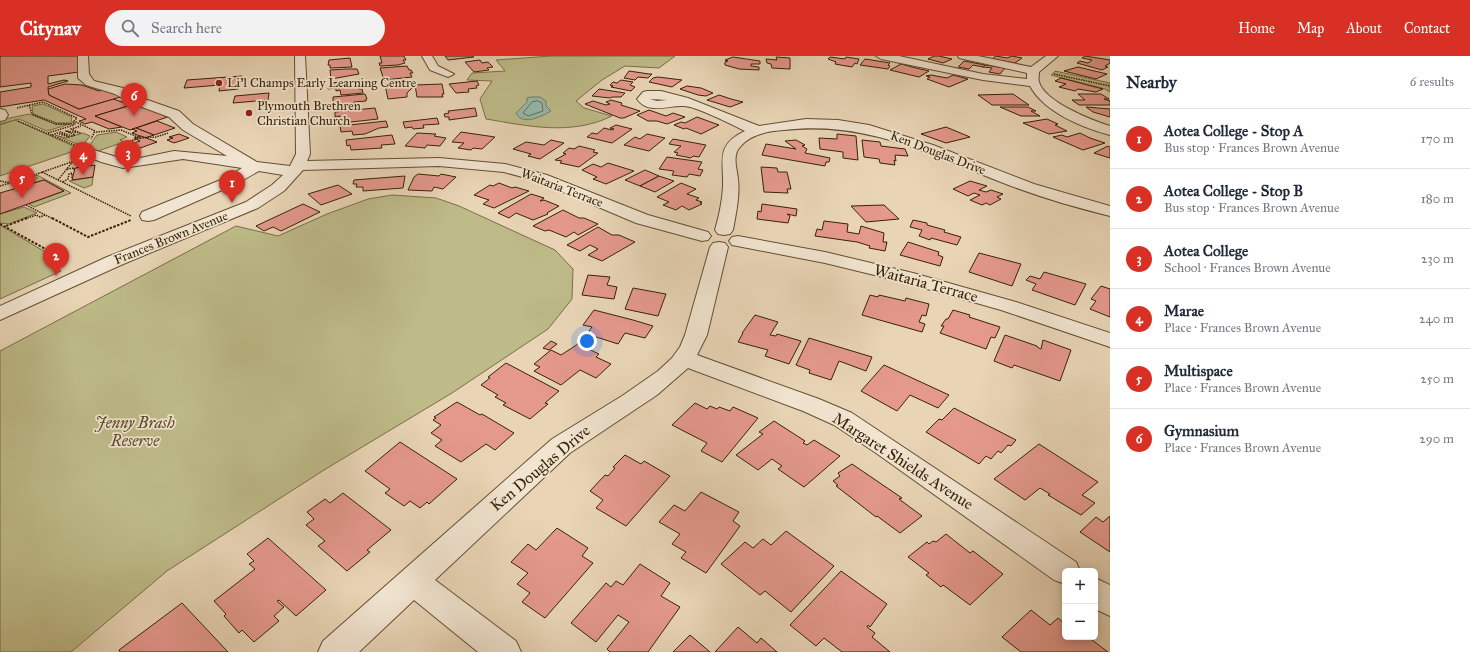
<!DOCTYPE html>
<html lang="en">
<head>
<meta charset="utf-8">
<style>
	:root { --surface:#fff; --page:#f2f2f3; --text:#1f2937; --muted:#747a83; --line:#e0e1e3; --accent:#d93025 }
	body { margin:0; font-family:"IM FELL Great Primer",serif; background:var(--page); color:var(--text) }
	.controls { position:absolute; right:12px; bottom:12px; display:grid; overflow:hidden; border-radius:6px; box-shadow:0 2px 10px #0003 }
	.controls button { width:36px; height:36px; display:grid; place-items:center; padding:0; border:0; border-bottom:1px solid var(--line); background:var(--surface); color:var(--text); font:20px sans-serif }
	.you { position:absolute; left:587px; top:285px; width:14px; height:14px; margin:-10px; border:3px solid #fff; border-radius:50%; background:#1a73e8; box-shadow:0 0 0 6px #1a73e833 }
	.badge { display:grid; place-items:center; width:26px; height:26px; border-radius:50%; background:var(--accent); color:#fff; font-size:13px; font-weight:700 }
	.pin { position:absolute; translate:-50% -33px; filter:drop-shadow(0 1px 2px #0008) }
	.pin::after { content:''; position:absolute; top:21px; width:14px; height:12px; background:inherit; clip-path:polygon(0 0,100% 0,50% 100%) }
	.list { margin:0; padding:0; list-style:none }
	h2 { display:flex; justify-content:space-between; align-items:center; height:52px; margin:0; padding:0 16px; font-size:17px }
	h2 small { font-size:13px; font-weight:400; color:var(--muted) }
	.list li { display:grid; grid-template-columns:26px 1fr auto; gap:12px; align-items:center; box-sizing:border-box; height:60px; padding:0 16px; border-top:1px solid var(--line) }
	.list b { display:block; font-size:15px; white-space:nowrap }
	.list p { margin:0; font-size:13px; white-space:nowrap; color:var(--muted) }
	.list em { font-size:13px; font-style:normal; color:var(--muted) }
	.icon { flex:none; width:22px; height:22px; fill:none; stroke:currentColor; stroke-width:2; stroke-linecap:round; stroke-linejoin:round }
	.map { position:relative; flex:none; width:1110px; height:596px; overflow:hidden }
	header { display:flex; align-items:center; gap:24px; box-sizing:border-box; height:56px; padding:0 20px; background:var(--accent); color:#fff }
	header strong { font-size:19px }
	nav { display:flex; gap:22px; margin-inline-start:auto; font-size:14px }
	.search { width:280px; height:36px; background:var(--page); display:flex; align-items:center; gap:10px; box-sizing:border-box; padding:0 14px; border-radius:22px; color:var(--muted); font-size:15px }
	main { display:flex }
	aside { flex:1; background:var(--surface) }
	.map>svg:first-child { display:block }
	.green { fill:#bebb89; stroke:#7a6e48 }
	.water { fill:#97b9ac; stroke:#717d6a }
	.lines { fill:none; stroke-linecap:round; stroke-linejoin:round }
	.shore { stroke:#676e59; stroke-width:1 }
	.building { fill:#e5998d; stroke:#372206 }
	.minor-casing { stroke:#644f32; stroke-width:2 }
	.path-far1 { stroke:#372206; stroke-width:1.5; stroke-dasharray:1.5 1; stroke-linecap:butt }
	.path { stroke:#372206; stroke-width:2; stroke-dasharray:2.5 1.5; stroke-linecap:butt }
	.minor { fill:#f1e4d0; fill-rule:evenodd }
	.poi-dot { fill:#8f2418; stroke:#f1e4d0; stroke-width:1.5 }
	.labels { text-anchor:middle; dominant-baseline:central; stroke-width:3.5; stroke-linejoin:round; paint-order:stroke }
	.far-poi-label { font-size:13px; fill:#372206; stroke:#f1e4d0; text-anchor:start }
	.far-street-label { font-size:13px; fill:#372206; stroke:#f1e4d0 }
	.street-label { font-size:16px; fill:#372206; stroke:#f1e4d0 }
	.park-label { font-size:16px; font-style:italic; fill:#594827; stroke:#f1e4d0 }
</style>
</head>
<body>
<header>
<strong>Citynav</strong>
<div class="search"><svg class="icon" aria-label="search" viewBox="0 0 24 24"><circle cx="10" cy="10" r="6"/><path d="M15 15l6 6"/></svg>Search here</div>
<nav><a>Home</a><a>Map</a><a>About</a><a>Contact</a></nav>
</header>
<main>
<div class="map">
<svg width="1110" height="596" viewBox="0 0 1110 596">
	<rect width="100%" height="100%" fill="#e9d5b6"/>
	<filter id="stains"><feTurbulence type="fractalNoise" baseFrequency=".005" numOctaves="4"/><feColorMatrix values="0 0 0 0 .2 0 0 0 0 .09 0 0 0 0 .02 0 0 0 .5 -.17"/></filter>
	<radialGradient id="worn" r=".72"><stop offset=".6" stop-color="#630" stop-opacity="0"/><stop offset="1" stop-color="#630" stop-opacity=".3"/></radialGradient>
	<g class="green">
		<path d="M551 0H675L659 12 625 10 602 24 576 45 584 52 612 60C571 80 528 70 486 63L480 43 492 25 467 24 472 17 505 15 496 4Z"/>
		<path d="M1055 15 1110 27V36L1105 33 1051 19Z"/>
		<path d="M43 48 72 61 71 65 75 67H57L33 58 32 50Z"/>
		<path d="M29 58 55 68H70L47 75 19 63 0 68V64Z"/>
		<path d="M15 64 80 93 0 120V69Z"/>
		<path d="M116 76 127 81 120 84 124 86 95 96 87 93 97 79Z"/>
		<path d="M83 77 90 80 82 90 55 79 66 82Z"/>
		<path d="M37 119 71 137 34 151 29 148 64 135 44 124 33 127 35 126 33 124 38 122 34 120Z"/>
		<path d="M93 121 92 129 84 132 69 125Z"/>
		<path d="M392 139 436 142 459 150 555 194 573 213 572 243 548 273 452 337 324 414 167 515 71 596H0V295L236 170 278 180 327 158 368 143Z"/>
		<path d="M24 151 37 157 9 168 0 167V158Z"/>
		<path d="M0 169 47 197 52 209 61 215 0 243Z"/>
	</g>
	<path class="water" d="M530 41H540L546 45V50L551 55C541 61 522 70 516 57L527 46V42Z"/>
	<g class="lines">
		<path class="shore" d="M538 45 542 47 543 55 528 60 523 57 532 46Z"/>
	</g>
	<g class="building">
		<path d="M0 0H78V3H80L79 16 48 20V28L64 24 68 25 48 31 49 39 79 53 113 43 131 49 95 60 122 71 109 73 92 66 85 68 79 65 86 63 44 44 0 51V36L31 31V27L0 31Z"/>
		<path d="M380 0H404L406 4H403L405 7 398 9 380 10 379 7H382Z"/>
		<path d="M445 0H473L474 1 448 4Z"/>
		<path d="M934 0H939L952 3 943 7 928 3Z"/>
		<path d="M996 0 1007 2 1012 0 1022 2 1015 7 992 3Z"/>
		<path d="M1085 0 1110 4V7L1105 10 1108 11 1102 14 1077 7 1080 5 1088 7 1092 4 1082 2Z"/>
		<path d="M733 1 760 5V8H751V10L759 11V14L739 13 725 9V6L728 5 725 4Z"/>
		<path d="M776 1 790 2V13L772 12 771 8 767 7 766 3 777 4Z"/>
		<path d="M830 1 845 3 846 1 859 3 857 8 855 7 852 11 835 8 836 6 828 3Z"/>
		<path d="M350 2 352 11 330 12V9H328L329 4Z"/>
		<path d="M865 3 890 7 888 9 890 10 888 13 860 9Z"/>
		<path d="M480 4 482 7 488 6 493 11 487 12 489 14 474 16 465 6Z"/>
		<path d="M964 5 985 9 983 11 973 9 969 13 958 11Z"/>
		<path d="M901 8 916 12 929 15 919 21 890 14Z"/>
		<path d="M985 9 1005 12 1000 18 989 16 992 12 983 11Z"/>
		<path d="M407 10 409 14H411L413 17H410L412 21 384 24 380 12Z"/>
		<path d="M1078 11 1107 18 1096 23 1064 15Z"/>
		<path d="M346 13H357L359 18 331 23 330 14Z"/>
		<path d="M629 15 649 18H652L648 22 638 21 635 24 624 22Z"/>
		<path d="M931 19 947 22 953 19 968 23 949 31 927 23 930 21 926 20Z"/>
		<path d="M242 20 238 33 219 35 220 29 184 32 187 24Z"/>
		<path d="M658 21 682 24 672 31 649 26 653 22Z"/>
		<path d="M1061 22 1103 33 1096 36 1078 33 1075 35 1059 31 1066 28 1055 25Z"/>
		<path d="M361 24 362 28H358L359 33H362L363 37 341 39 340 34 336 35V32L328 33V31H331V27Z"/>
		<path d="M621 24 633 26 630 29 635 31 631 35 611 31 613 30 610 29 613 26 617 27Z"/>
		<path d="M397 25 398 28 413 27 412 32 407 37V41L388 43 385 29 390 26Z"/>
		<path d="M477 25 479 29 476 30 477 32 468 33 469 36 456 37 449 28Z"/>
		<path d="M65 28 82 29 99 35 106 33 124 40 79 53 49 39 48 33Z"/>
		<path d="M442 28 444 38H442L443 41H417L415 29Z"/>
		<path d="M687 30 701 32 713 37 706 40 698 39 680 33Z"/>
		<path d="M599 33 625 37 621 41H612L610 42 592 40Z"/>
		<path d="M269 37 268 44 233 47 235 40Z"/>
		<path d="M365 38 367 43H366V45L354 46 355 50 334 51 333 46H336L333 45V41Z"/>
		<path d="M1013 38 1029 49H992L978 39Z"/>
		<path d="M1078 38H1101L1109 43H1104L1110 45V49H1079L1072 44H1085Z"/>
		<path d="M719 39 731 43 743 46 730 51 707 44Z"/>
		<path d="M611 44 622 47 621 49 640 55 624 62H620L585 48 593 45 606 49 610 48 606 46Z"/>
		<path d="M138 47 173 59 130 74 95 60Z"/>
		<path d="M1000 51H1028L1036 55H1031L1040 60H1021Z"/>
		<path d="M1086 51 1110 53V61L1093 56Z"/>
		<path d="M375 52 378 63 351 66H341L340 60 335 61V56Z"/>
		<path d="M475 52 477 60 449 64V61H445L444 58 449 57 448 55Z"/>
		<path d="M649 54 666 60 673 57 685 61 667 68 657 65H648L637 59Z"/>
		<path d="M697 61 719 69 701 78 686 72 684 73 674 69 681 66 685 67Z"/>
		<path d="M437 62 439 68 423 69 424 72 413 73 412 71 405 72 403 66Z"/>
		<path d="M1047 63 1058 68 1055 69 1067 75 1049 78 1023 67Z"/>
		<path d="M157 65 175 72 154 79 136 72Z"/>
		<path d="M386 65 388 71 379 72 365 78 353 79 352 75 341 76 340 70Z"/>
		<path d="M616 69 632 73 612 87 587 81 592 77 597 78 604 72 612 74 614 73 610 72Z"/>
		<path d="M946 71 970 81 946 87 921 78Z"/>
		<path d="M136 72 154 79 145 82 132 77 137 75 132 73Z"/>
		<path d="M461 76 495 81 482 93 473 92 471 94 458 92 464 87 452 86Z"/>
		<path d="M417 77 436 78 434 80 446 82 440 90 427 89 425 92 405 90Z"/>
		<path d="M1080 77 1090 82 1105 87 1083 94 1053 81 1062 79 1067 81Z"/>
		<path d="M179 78 189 82 174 87 167 84 173 82 169 81Z"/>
		<path d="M647 78 665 82 649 95 624 89 635 81 640 83Z"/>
		<path d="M837 78 856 80 858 104 843 102V96L820 93 819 82 837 83Z"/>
		<path d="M392 79 395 88 381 89 382 92 351 94 350 89 347 90 346 84Z"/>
		<path d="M141 80 157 86 132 95 122 91 140 85 134 82Z"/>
		<path d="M673 83 706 89 699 101 693 100 691 102 676 99 678 97 674 96 681 90 669 88Z"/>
		<path d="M551 84 564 87 540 103 528 100 531 98 513 93 526 86 544 89Z"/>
		<path d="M796 84 805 89 802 90 807 93 805 97 830 102 829 106H826L825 110 762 99 766 88 796 93 785 85Z"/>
		<path d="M862 84 880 86 881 90 905 93 908 100 895 99 896 105 894 104 895 109 880 107 879 103 864 101Z"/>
		<path d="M579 90 595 94 593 96 598 97 579 111 560 107 562 105 555 104 566 98 563 97 569 92 574 93Z"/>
		<path d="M1108 90 1110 91V102L1094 97Z"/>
		<path d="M667 101 702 106 698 113 703 114 700 120 689 118 687 121 672 119 674 115 659 113Z"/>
		<path d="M608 107 634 115 606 128 593 123 597 121 582 114 593 108 601 111Z"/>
		<path d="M95 109 93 121 72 124 75 112Z"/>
		<path d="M761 111 777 112 778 116H787L791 133H787L788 137 764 136Z"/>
		<path d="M645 114 659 120 640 130 625 124Z"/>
		<path d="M418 118 439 120 441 118 456 121 443 133 434 131 432 135 408 134 414 121Z"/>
		<path d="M405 120 403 132 363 135V131H356L357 128H353L354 124Z"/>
		<path d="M659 120 674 125 655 136 640 130Z"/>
		<path d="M44 124 64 135 0 158V137Z"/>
		<path d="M970 125 987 130 979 134 986 136 991 134 1003 138 997 141 1001 143 990 149 986 147 982 149 970 144 980 139 974 137 968 140 953 133Z"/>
		<path d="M499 127 512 132 515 131 529 135 494 152 483 148 489 144 474 139 490 129 493 130Z"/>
		<path d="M681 127 696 133 687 138 699 142 696 144 702 146 700 147 702 148 689 154 682 150 676 154 663 149 669 146 657 141Z"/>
		<path d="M338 129 352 138 321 149 308 138Z"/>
		<path d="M531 138 544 142 540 145 544 144 559 150 547 157 548 158 533 164 516 157 509 162 498 157Z"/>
		<path d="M303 148 320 156 281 175 273 171 264 175 256 170Z"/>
		<path d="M762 148 797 153 796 160 787 158 790 160 788 167 757 163 758 155 761 156Z"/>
		<path d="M884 149 899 163 866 166 851 150Z"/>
		<path d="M563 154 579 162H584L598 168 578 179 574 176 566 181 549 174 545 175 533 170Z"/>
		<path d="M913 164 927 167V169L945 174 944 176 961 181 957 189 931 182 930 184 919 180 922 174 910 171Z"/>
		<path d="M824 165 848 168 847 176 859 178 861 170 884 177 883 186H887L885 195 869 192 870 190 857 186 815 180 817 173 822 174Z"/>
		<path d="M598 171 612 179H619L635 186 602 205 588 199 598 193 590 189 580 195 567 189Z"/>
		<path d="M908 186 939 196 938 199 943 201 940 210 900 199Z"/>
		<path d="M979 197 1021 208 1012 230 969 216Z"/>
		<path d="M1044 216 1086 228 1075 249 1032 234 1036 228 1026 224 1030 220 1040 223Z"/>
		<path d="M588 219 610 221 607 229 617 231 614 243 582 239Z"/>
		<path d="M1101 230 1110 233V261L1090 253 1096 245 1091 243Z"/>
		<path d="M633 232 666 238 658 260 625 253Z"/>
		<path d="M870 239 878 241 879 239 905 245 906 242 929 248 926 260 922 259 919 266 925 268 922 276 862 259Z"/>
		<path d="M594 254 633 264 653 270 645 282 625 277 618 288 587 278 592 271 583 269Z"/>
		<path d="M953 254 970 259 969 261 1000 271 995 282 991 281 986 293 940 277 944 270H941L946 263H948Z"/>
		<path d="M755 259 778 266 770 279 776 280 777 278 801 285 789 308 765 300 768 294 738 286 743 277H742Z"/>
		<path d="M1005 279 1037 290V291L1041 293 1043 284 1071 294 1060 325 1014 309 1012 312 994 305Z"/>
		<path d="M809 282 872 301 866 315 839 305 831 324 809 317 810 314 796 309Z"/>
		<path d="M551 285 557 288 549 294 543 292Z"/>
		<path d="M578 288 599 298 596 301 611 308 596 322 580 314 561 329 534 315 540 311 534 308 551 294 561 299Z"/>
		<path d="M506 307 559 335 545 347 548 348 530 363 503 349 506 347 495 341 498 339 481 329 490 322 488 321Z"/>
		<path d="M884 309 949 339 938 352 910 339 897 355 861 335Z"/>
		<path d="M457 346 480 359 482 358 514 377 495 394 486 388 461 406 435 390 442 384 431 377 441 369 433 364 436 362 434 361Z"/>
		<path d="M695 347 707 353 710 350 717 353 719 351 730 355 733 351 758 362 722 406 701 395 707 387 672 369Z"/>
		<path d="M954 352 1016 384 1011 390 1008 389 1001 397 998 395 991 403 986 400 979 408 926 376 939 363 942 364Z"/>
		<path d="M774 365 805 385 803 387 807 389 814 384 840 400 804 431 778 413 782 410 772 403 758 414 736 399 763 378 759 376Z"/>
		<path d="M400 386 457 423 429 448 427 446 420 452 410 445 404 450 385 437 390 433 365 415Z"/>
		<path d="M1039 388 1098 426 1082 439 1095 447 1081 459 1048 439 1050 438 1040 432 1025 444 994 423Z"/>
		<path d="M625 399 641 408 644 405 670 420 626 470 596 452 603 444 590 435 605 419 608 420 615 412 613 411Z"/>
		<path d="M852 408 902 442 899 443 922 460 900 477 877 460 876 461 836 430 838 429 833 425 840 420 838 417Z"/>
		<path d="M701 436 739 456 733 465 740 470 706 517 681 502 686 496 672 488 680 478 659 466 674 449 685 455Z"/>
		<path d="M343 437 391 474 367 494 370 496 347 515 318 490 325 485 306 469 314 463 307 456 325 443 330 447Z"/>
		<path d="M1110 460V496L1080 476 1096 461 1103 466Z"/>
		<path d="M557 472 588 492 582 500 593 507 545 562 522 546 530 537 517 528 528 517 511 506 528 488 536 494Z"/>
		<path d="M786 475 834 510 791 556 765 535 760 539 721 508 745 486 753 492 763 483 771 489Z"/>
		<path d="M946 478 970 497 973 495 1003 518 970 549 943 529 941 531 926 519 929 517 908 501 927 486 929 488 933 485 936 486Z"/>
		<path d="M268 482 326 534 296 560 279 544 277 545 284 551 274 560 279 565 254 586 242 574 239 577 224 560 226 558 214 545 255 513 249 508 254 505 247 498Z"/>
		<path d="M640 508 670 527 661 540 680 551 648 596H610L607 593 629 566 618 559 596 586 571 567 606 527 611 531 616 525 623 529Z"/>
		<path d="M841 515 887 548 870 571 868 569 867 571 875 577 872 581 890 596H842L824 582 816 590 790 569Z"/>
		<path d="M182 547 228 596H120L119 594Z"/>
		<path d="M1031 554 1050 569 1058 562 1065 568V581H1088L1108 596H1021L1002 581Z"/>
		<path d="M738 571 757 587 761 582 777 596H715Z"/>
		<path d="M690 579 710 596H673Z"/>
	</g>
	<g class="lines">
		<defs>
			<g id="minor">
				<path d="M78 0H88L89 18 94 25 123 32 139 41 179 55 193 68 257 106 290 110 296 98 295 0H305L310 98 307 105 439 102 505 108 547 119 648 159 708 176 711 180 708 184 702 185 636 167 537 125 504 116 439 110 303 114 284 135 258 152 121 209 0 264V250L107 201 246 146 272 129 283 119 259 115 238 127 154 164 148 165 142 164 140 160 142 156 228 121 242 112 183 103 123 112 101 106 89 101 87 98 89 95 94 94 123 103 140 102 174 95 227 100 183 74 169 61 131 47 115 38 86 29 78 22Z"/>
				<path d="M422 0H432L438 10 454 18 448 21 430 14Z"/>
				<path d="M876 0H899L983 18 1027 23V17L959 2 958 0H978L1031 11 1046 0H1058L1039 16C1039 19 1038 23 1039 26 1045 46 1091 64 1110 70V79C1083 72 1044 56 1030 30L983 24 881 3Z"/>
				<path d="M647 35H661L688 42 759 70 806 63 838 64 869 69 933 89 1034 128 1110 150V160C1077 152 1043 142 1011 130 934 101 870 64 784 74 769 75 750 78 740 91 732 99 737 113 738 123 740 140 736 157 733 174L730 178 724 179 718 178 715 174C719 160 722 146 723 131 724 105 715 89 745 75 733 69 695 50 684 50 668 49 648 59 637 43L643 36ZM650 43 667 44 657 45Z"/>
				<path d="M0 53 5 54 8 59 5 64 0 65Z"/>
				<path d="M738 180 825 196 913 217 1016 246 1110 277V291L1001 254 899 225 825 207 732 189 729 185 732 181Z"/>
				<path d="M719 186 725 187 728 191 707 279 697 299 819 343 852 357 1076 506 1080 515H1065V528L1054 524 876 397 834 369 803 355 688 312 657 339 570 397 435 524 516 585 521 596H478L414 544 359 596H318L323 585 552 383 622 340 658 315 672 302 680 291 685 279 710 191 713 187Z"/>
				<path d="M1095 522 1110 529V560L1095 553Z"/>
			</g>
		</defs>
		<use href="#minor" class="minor-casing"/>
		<g class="path-far1">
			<path d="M1054 18 1110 30"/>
			<path d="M29 49 32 58 56 68H76"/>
			<path d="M17 52 43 46 77 62 74 65 95 75 91 83"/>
			<path d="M18 65 79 91"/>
			<path d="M96 76 121 74 140 82 118 89"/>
			<path d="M48 77 74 69"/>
			<path d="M52 79 57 77 69 81 60 76 72 80 75 79 66 75 80 77 71 73 81 70"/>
			<path d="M140 82 156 81 168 77"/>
			<path d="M67 113 74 112V114"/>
			<path d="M42 116 131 160"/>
			<path d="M19 124 27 129"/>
			<path d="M58 124 78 99"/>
			<path d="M0 125 11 127 77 104"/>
			<path d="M63 126 68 123 69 118 72 117V122"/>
			<path d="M0 130 10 127"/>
			<path d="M26 149 53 163"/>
			<path d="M25 163 36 159 40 161 45 159"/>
		</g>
		<g class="path">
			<path d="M52 162 88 181 131 164"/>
			<path d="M0 168 51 196 53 206 58 210"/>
			<path d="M6 170 27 162"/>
		</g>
		<use href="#minor" class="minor"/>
	</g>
	<g class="poi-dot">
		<circle cx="219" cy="27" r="4"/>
		<circle cx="249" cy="57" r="4"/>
	</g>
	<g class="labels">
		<g class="far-poi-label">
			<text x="227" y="27">Li'l Champs Early Learning Centre</text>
			<text x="257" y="50">Plymouth Brethren<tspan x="257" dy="15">Christian Church</tspan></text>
		</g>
		<g class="far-street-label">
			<text transform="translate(938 97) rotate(21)">Ken Douglas Drive</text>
			<text transform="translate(562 132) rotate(21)">Waitaria Terrace</text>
			<text transform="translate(171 182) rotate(-22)">Frances Brown Avenue</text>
		</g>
		<g class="street-label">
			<text transform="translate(926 227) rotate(15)">Waitaria Terrace</text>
			<text transform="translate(903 405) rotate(33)">Margaret Shields Avenue</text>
			<text transform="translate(540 412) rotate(-40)">Ken Douglas Drive</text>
		</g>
		<g class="park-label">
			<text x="135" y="366">Jenny Brash<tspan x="135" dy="18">Reserve</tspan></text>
		</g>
	</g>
	<rect width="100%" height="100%" filter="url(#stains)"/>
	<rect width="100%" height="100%" fill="url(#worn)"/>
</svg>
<div class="controls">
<button>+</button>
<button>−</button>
</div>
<div class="you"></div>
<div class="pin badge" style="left:232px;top:147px">1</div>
<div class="pin badge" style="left:56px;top:220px">2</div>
<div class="pin badge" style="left:128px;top:117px">3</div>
<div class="pin badge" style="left:83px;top:119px">4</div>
<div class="pin badge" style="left:22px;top:142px">5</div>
<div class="pin badge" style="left:134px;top:60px">6</div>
</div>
<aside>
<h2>Nearby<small>6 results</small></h2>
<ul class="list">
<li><span class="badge">1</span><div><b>Aotea College - Stop A</b><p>Bus stop · Frances Brown Avenue</p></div><em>170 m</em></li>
<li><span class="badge">2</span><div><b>Aotea College - Stop B</b><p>Bus stop · Frances Brown Avenue</p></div><em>180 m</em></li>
<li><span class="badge">3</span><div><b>Aotea College</b><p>School · Frances Brown Avenue</p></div><em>230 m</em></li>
<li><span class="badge">4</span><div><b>Marae</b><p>Place · Frances Brown Avenue</p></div><em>240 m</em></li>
<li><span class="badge">5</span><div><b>Multispace</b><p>Place · Frances Brown Avenue</p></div><em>250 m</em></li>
<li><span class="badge">6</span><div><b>Gymnasium</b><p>Place · Frances Brown Avenue</p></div><em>290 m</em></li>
</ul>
</aside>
</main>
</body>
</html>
